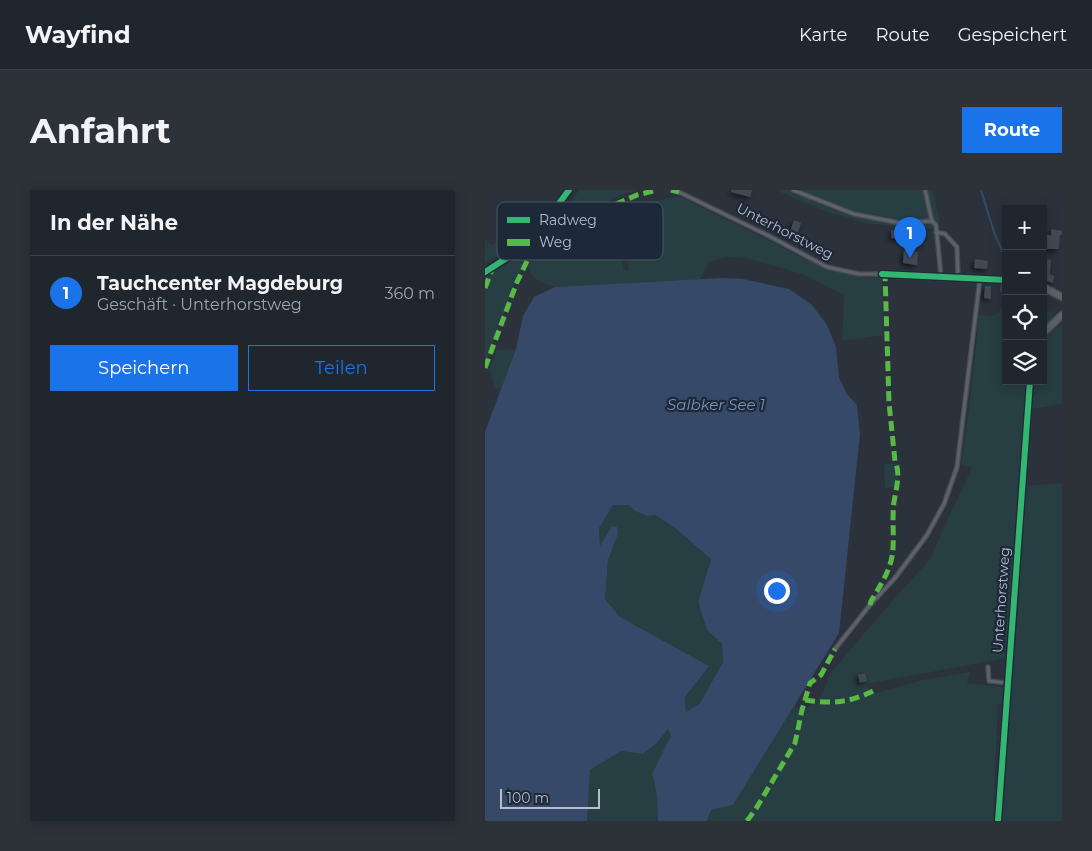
<!DOCTYPE html>
<html lang="de">
<head>
<meta charset="utf-8">
<style>
	:root { --surface:#20262d; --page:#2d3239; --text:#f1f3f6; --muted:#a2a5aa; --line:#3d4349; --accent:#1a73e8 }
	body { margin:0; font-family:Montserrat,sans-serif; background:var(--page); color:var(--text) }
	.controls { position:absolute; right:15px; top:15px; display:grid; overflow:hidden; border-radius:0px; box-shadow:0 2px 12px #0003 }
	.controls button { width:45px; height:45px; display:grid; place-items:center; padding:0; border:0; border-bottom:1px solid var(--line); background:var(--surface); color:var(--text); font:25px sans-serif }
	.scale { position:absolute; left:15px; bottom:12px; width:100px; box-sizing:border-box; padding-left:5px; border:2px solid #b6becd; border-top:0; font-size:14px; line-height:18px; white-space:nowrap; color:#b6becd; -webkit-text-stroke:4px #1d2838; paint-order:stroke }
	.you { position:absolute; left:291px; top:400px; width:18px; height:18px; margin:-12px; border:4px solid #fff; border-radius:50%; background:#1a73e8; box-shadow:0 0 0 8px #1a73e833 }
	.badge { display:grid; place-items:center; width:32px; height:32px; border-radius:50%; background:var(--accent); color:#fff; font-size:16px; font-weight:700 }
	.pin { position:absolute; translate:-50% -41px; filter:drop-shadow(0 1px 2px #0008) }
	.pin::after { content:''; position:absolute; top:26px; width:18px; height:15px; background:inherit; clip-path:polygon(0 0,100% 0,50% 100%) }
	.list { margin:0; padding:0; list-style:none }
	h2 { display:flex; justify-content:space-between; align-items:center; height:65px; margin:0; padding:0 20px; font-size:21px }
	h2 small { font-size:16px; font-weight:400; color:var(--muted) }
	.list li { display:grid; grid-template-columns:32px 1fr auto; gap:15px; align-items:center; box-sizing:border-box; height:75px; padding:0 20px; border-top:1px solid var(--line) }
	.list b { display:block; font-size:19px; white-space:nowrap }
	.list p { margin:0; font-size:16px; white-space:nowrap; color:var(--muted) }
	.list em { font-size:16px; font-style:normal; color:var(--muted) }
	.actions { display:flex; gap:10px; padding:15px 20px }
	.actions a { flex:1; padding:11px 0; border:1px solid var(--accent); border-radius:0px; text-align:center; font-size:18px; color:var(--accent) }
	.actions .main { background:var(--accent); color:#fff }
	.icon { flex:none; width:28px; height:28px; fill:none; stroke:currentColor; stroke-width:2; stroke-linecap:round; stroke-linejoin:round }
	.map { position:relative; flex:none; width:577px; height:631px; overflow:hidden; border-radius:0px }
	header { display:flex; align-items:center; gap:30px; box-sizing:border-box; height:70px; padding:0 25px; background:var(--surface); border-bottom:1px solid var(--line) }
	header strong { font-size:24px }
	nav { display:flex; gap:28px; margin-inline-start:auto; font-size:18px }
	.intro { display:flex; align-items:center; justify-content:space-between; box-sizing:border-box; height:120px; padding:0 30px }
	h1 { margin:0; font-size:35px }
	.button { padding:12px 22px; border-radius:0px; background:var(--accent); color:#fff; font-size:18px; font-weight:700 }
	main { display:flex; gap:30px; padding:0 30px }
	aside { flex:1; background:var(--surface); border-radius:0px; box-shadow:0 2px 12px #0003 }
	.map>svg:first-child { display:block }
	.green { fill:#273e43 }
	.water { fill:#364968; fill-rule:evenodd }
	.lines { fill:none; stroke-linecap:round; stroke-linejoin:round }
	.stream { stroke:#364968; stroke-width:2 }
	.building { fill:#434952; filter:url(#shadow) }
	.lane-casing { stroke:#484d54; stroke-width:5.5 }
	.street-casing { stroke:#484d54; stroke-width:9 }
	.lane { stroke:#5c616a; stroke-width:3 }
	.street { stroke:#5c616a; stroke-width:6 }
	.quiet { stroke:#58b947; stroke-width:5; stroke-dasharray:10 5; stroke-linecap:butt }
	.cycleway-casing { stroke:#1d2838; stroke-width:9 }
	.cycleway { stroke:#33b770; stroke-width:6 }
	.labels { text-anchor:middle; dominant-baseline:central; stroke-width:4.5; stroke-linejoin:round; paint-order:stroke }
	.street-label { font-size:14px; fill:#b6becd; stroke:#1d2838 }
	.water-label { font-size:15px; font-style:italic; fill:#7b93b6; stroke:#1d2838 }
	.key { fill:#1d2838; stroke:#4b5565; stroke-width:1 }
	.key-label { font-size:14px; fill:#b6becd }
</style>
</head>
<body>
<header>
<strong>Wayfind</strong>
<nav><a>Karte</a><a>Route</a><a>Gespeichert</a></nav>
</header>
<div class="intro"><h1>Anfahrt</h1><a class="button">Route</a></div>
<main>
<aside>
<h2>In der Nähe<small></small></h2>
<ul class="list">
<li><span class="badge">1</span><div><b>Tauchcenter Magdeburg</b><p>Geschäft · Unterhorstweg</p></div><em>360 m</em></li>
</ul>
<div class="actions"><a class="main">Speichern</a><a>Teilen</a></div>
</aside>
<div class="map">
<svg width="577" height="631" viewBox="0 0 577 631">
	<defs>
		<filter id="shadow"><feDropShadow dx="-2.5" dy="2.5" stdDeviation="2.5" flood-color="#0009"/></filter>
	</defs>
	<rect width="100%" height="100%" fill="#2b323c"/>
	<g class="green">
		<path d="M94 0H152L136 5 108 19 71 33Z"/>
		<path d="M290 0H448L455 32 446 38 385 34 343 22Z"/>
		<path d="M194 6 341 79 375 87 397 88 399 145 357 151 359 105 320 85 262 68 240 67 224 72 215 89 70 97C56 92 47 91 43 75L49 64 63 62 75 41 129 18 139 80H144L135 19Z"/>
		<path d="M0 48 6 55 16 50 19 57 17 64 0 74Z"/>
		<path d="M47 56 48 57 30 92 0 176V85L14 78Z"/>
		<path d="M521 114V191H542L522 468 381 494 387 504 438 490 485 482 482 493 518 497 519 514 513 515 508 631H222L226 620 248 615 309 516 318 521 336 506 346 482 403 416 446 368 462 330 487 278 476 275 485 213 494 125 509 126Z"/>
		<path d="M558 120 569 122 566 131 558 138Z"/>
		<path d="M577 136V214L546 219 548 191H558V147L569 138Z"/>
		<path d="M31 159 16 199 10 198 4 179 12 160Z"/>
		<path d="M399 274H411L412 297 400 298Z"/>
		<path d="M577 293V631H516L540 296Z"/>
		<path d="M128 314 144 315 150 321 162 326 170 325 190 338 226 369 213 412 222 440 237 454 238 472 215 513 201 522 200 507 223 476 135 427 120 409 123 370 133 344 115 356 114 338Z"/>
		<path d="M183 538 186 545 167 584 172 605 173 631H102L105 580 136 561 158 564 172 553Z"/>
	</g>
	<path class="water" d="M236 88 258 89 304 99 327 115 342 135 351 157 354 188 362 204 372 215 375 244 354 443 248 615 226 620 222 631H173L172 605 167 584 186 545 183 539 172 553 158 564 136 561 105 580 102 631H0V242L31 159 38 126 49 107 70 97ZM128 315H144L150 321 162 326 170 325 190 338 226 369 213 412 222 440 237 454 238 472 215 513 201 522 200 507 224 476 135 427 120 409 123 370 133 344 132 337 127 336 115 356 114 338Z"/>
	<g class="lines">
		<g class="stream">
			<path d="M496 0 509 42 520 67 518 87"/>
			<path d="M517 92 516 100 521 105"/>
		</g>
	</g>
	<g class="building">
		<path d="M246 0H267L265 7 246 2Z"/>
		<path d="M309 30 316 33 311 47 304 44Z"/>
		<path d="M566 39 577 41V45H575L574 59H558V45H566Z"/>
		<path d="M406 40 434 44 433 50 406 48Z"/>
		<path d="M419 60 433 62 432 75 418 73Z"/>
		<path d="M490 69 503 71 502 79 489 78Z"/>
		<path d="M558 69 566 70 565 84 569 86 568 93 558 90Z"/>
		<path d="M500 96H506V109L499 108Z"/>
		<path d="M380 483 382 491 375 493 373 485Z"/>
	</g>
	<g class="lines">
		<defs>
			<g id="lane">
				<path d="M308 0 369 24 415 33 447 31"/>
				<path d="M440 0 447 31 451 35 456 86"/>
				<path d="M194 2 284 46 342 77 374 84H396"/>
				<path d="M451 42 460 44 472 57 473 87"/>
				<path d="M350 459 385 415 410 388 442 345 459 314 472 277 495 88"/>
				<path d="M503 477 504 491 522 493"/>
			</g>
			<g id="street">
				<path d="M397 84 521 90"/>
				<path d="M558 97 577 107"/>
				<path d="M558 143 577 125"/>
				<path d="M513 631 545 191"/>
			</g>
		</defs>
		<use href="#lane" class="lane-casing"/>
		<use href="#street" class="street-casing"/>
		<use href="#lane" class="lane"/>
		<use href="#street" class="street"/>
		<g class="quiet">
			<path d="M186 0 194 2"/>
			<path d="M0 98 8 77"/>
			<path d="M0 178 32 92 53 48 152 5 173 0"/>
			<path d="M385 415 386 411C396 394 407 379 408 358 409 343 407 327 409 312 411 298 416 285 410 271L404 213 400 84"/>
			<path d="M320 510C347 514 364 513 388 501"/>
			<path d="M262 631 272 617 310 553 317 520 325 493 336 485 350 459"/>
		</g>
		<defs>
			<g id="cycleway">
				<path d="M0 82 53 48 60 32 84 0"/>
				<path d="M397 84 521 90"/>
				<path d="M513 631 545 191"/>
			</g>
		</defs>
		<use href="#cycleway" class="cycleway-casing"/>
		<use href="#cycleway" class="cycleway"/>
	</g>
	<g class="labels">
		<g class="street-label">
			<text transform="translate(300 41) rotate(27)">Unterhorstweg</text>
			<text transform="translate(516 410) rotate(-86)">Unterhorstweg</text>
		</g>
		<g class="water-label">
			<text x="231" y="214">Salbker See 1</text>
		</g>
	</g>
	<rect x="12" y="12" width="166" height="58" rx="8" class="key"/>
	<rect x="22" y="27" width="23" height="6" fill="#33b770"/>
	<rect x="22" y="49" width="23" height="7" fill="#58b947"/>
	<g class="key-label">
		<text x="54" y="35">Radweg</text>
		<text x="54" y="57">Weg</text>
	</g>
</svg>
<div class="controls">
<button>+</button>
<button>−</button>
<button><svg class="icon" aria-label="locate" viewBox="0 0 24 24"><circle cx="12" cy="12" r="6"/><path d="M12 2v4M12 18v4M2 12h4M18 12h4"/></svg></button>
<button><svg class="icon" aria-label="layers" viewBox="0 0 24 24"><path d="M12 4l9 5-9 5-9-5zM3 14l9 5 9-5"/></svg></button>
</div>
<div class="scale">100 m</div>
<div class="you"></div>
<div class="pin badge" style="left:425px;top:68px">1</div>
</div>
</main>
</body>
</html>
